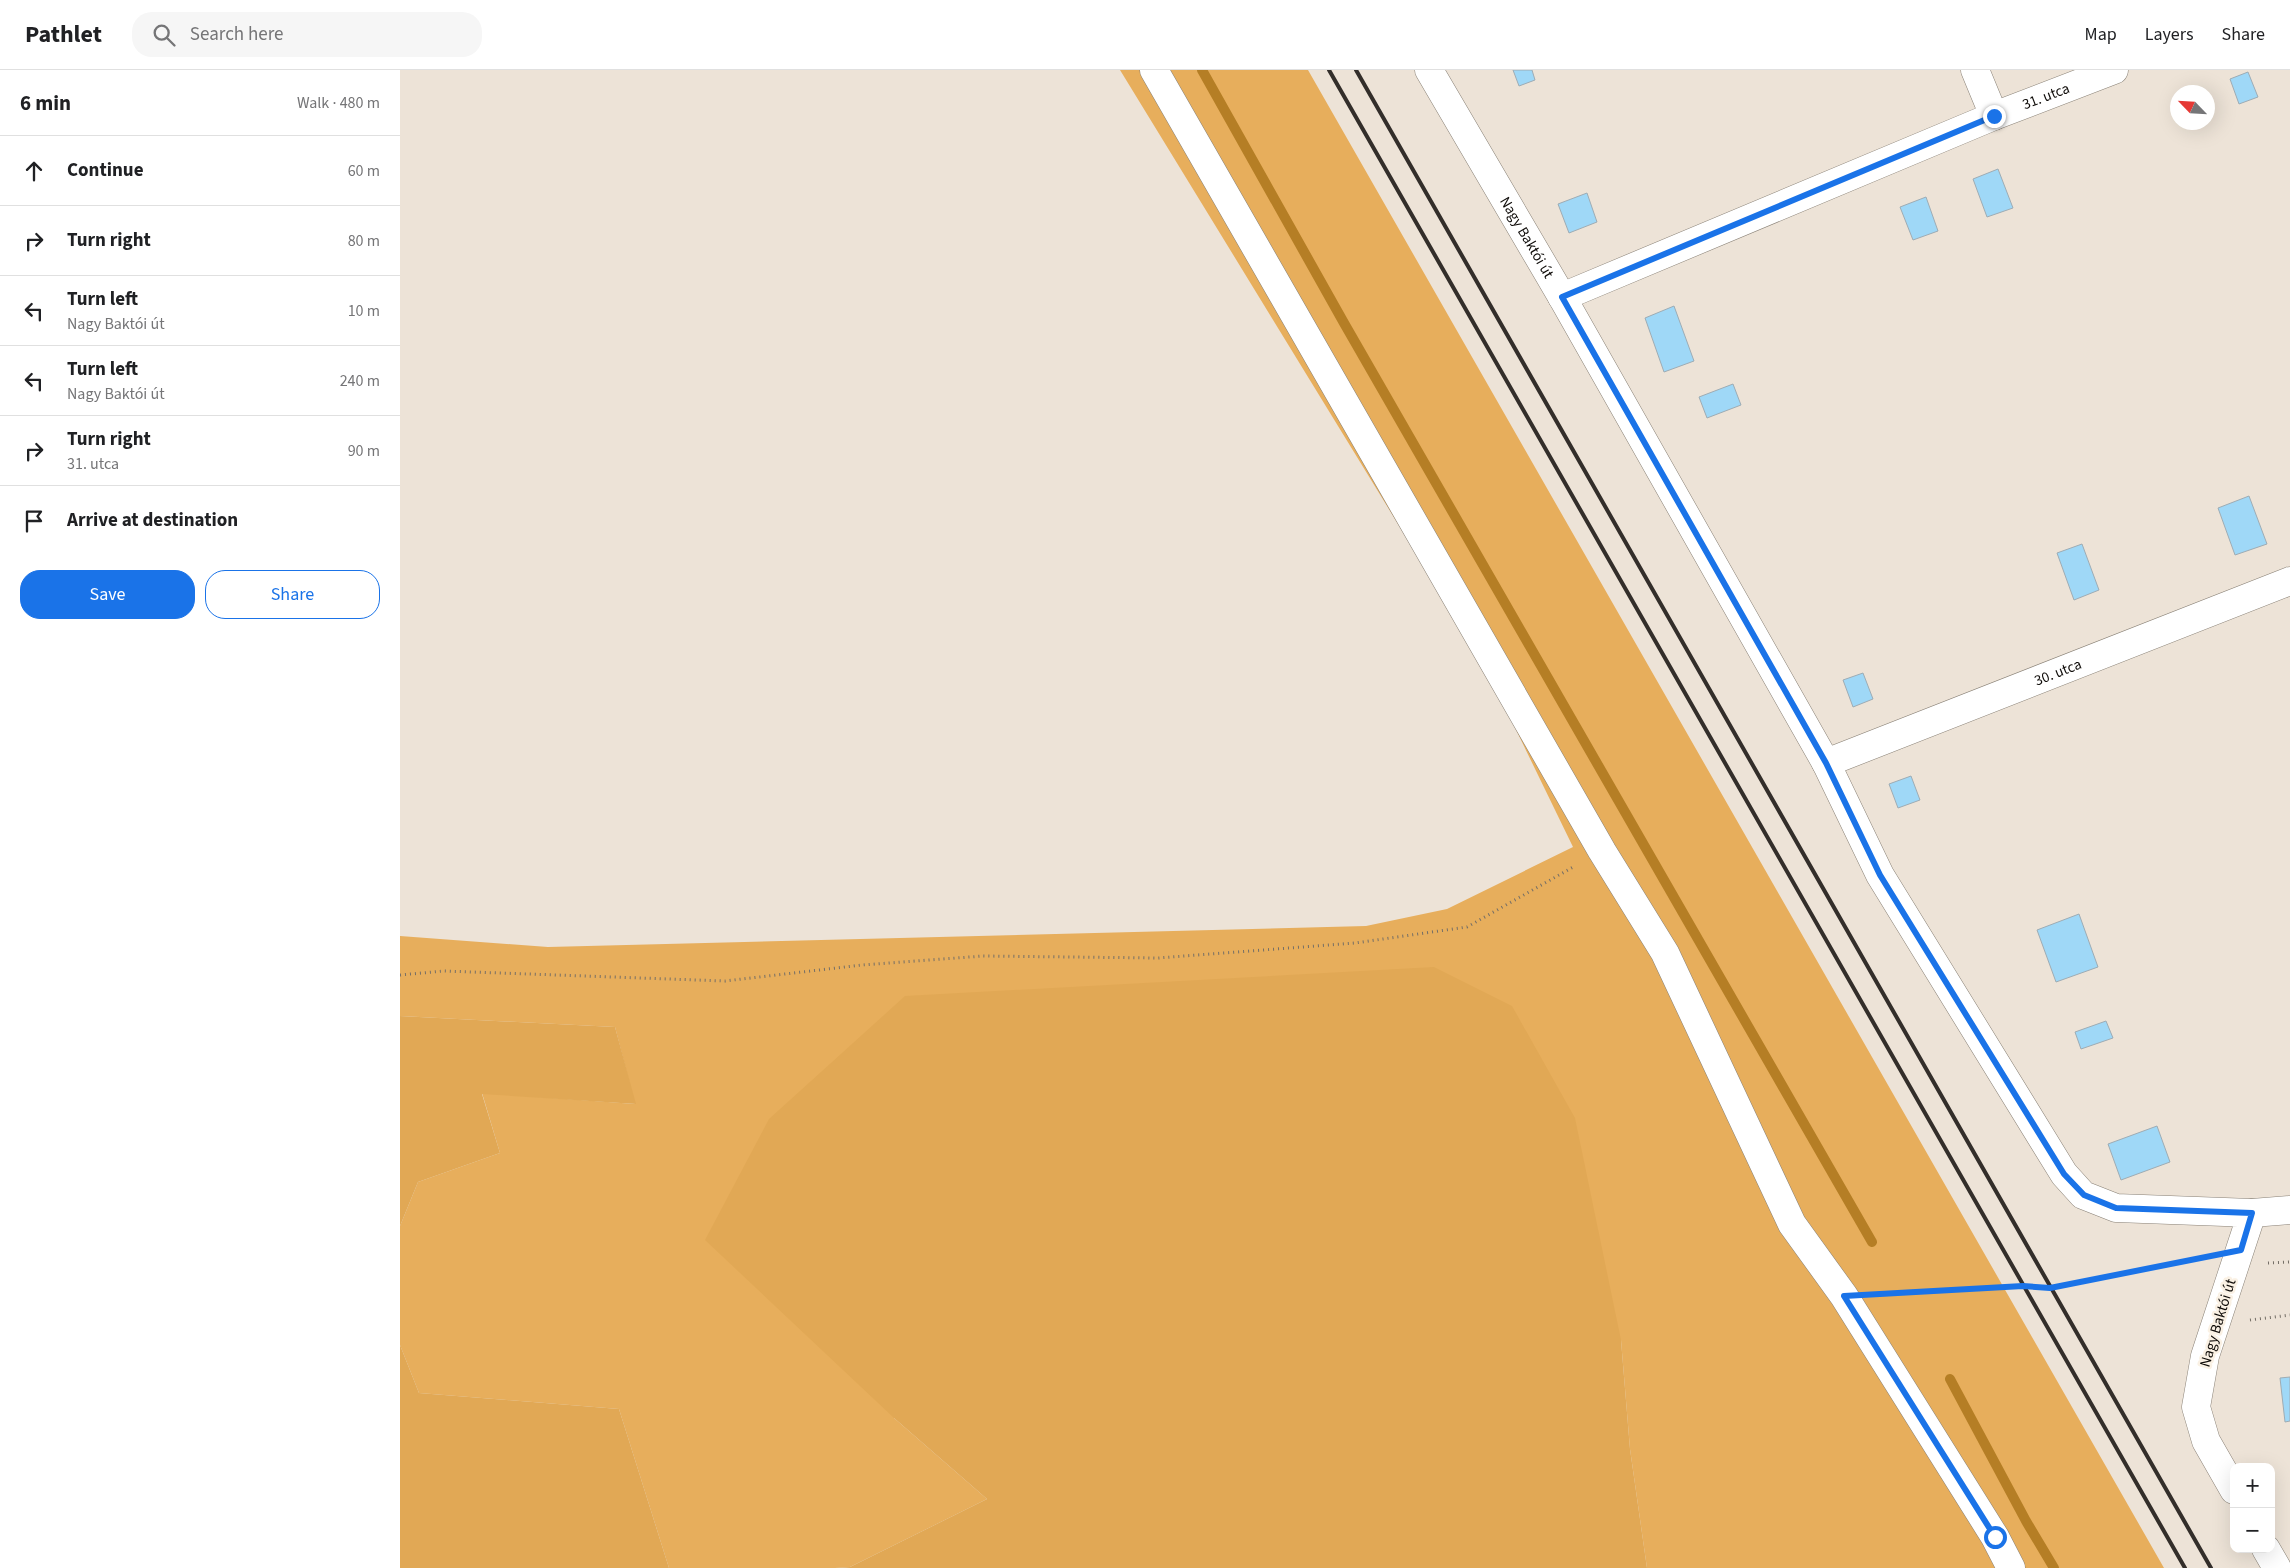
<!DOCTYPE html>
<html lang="en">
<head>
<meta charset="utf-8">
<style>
	:root { --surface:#fff; --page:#f6f6f6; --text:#202124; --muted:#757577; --line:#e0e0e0; --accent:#1a73e8 }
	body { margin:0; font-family:"Source Sans 3",sans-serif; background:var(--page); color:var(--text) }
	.controls { position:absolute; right:15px; bottom:15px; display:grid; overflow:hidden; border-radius:10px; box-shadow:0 5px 20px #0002 }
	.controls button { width:45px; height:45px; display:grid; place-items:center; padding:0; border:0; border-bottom:1px solid var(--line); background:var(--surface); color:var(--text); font:25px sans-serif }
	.compass { position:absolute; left:1770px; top:15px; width:45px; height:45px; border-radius:50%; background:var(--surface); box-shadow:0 5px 20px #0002; rotate:295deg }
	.stop { position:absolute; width:15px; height:15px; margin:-11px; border:4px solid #1a73e8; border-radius:50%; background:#fff }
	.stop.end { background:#1a73e8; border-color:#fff; box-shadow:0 1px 5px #0008 }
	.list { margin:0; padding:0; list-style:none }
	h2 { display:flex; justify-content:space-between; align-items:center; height:65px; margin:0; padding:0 20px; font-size:21px }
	h2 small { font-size:16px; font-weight:400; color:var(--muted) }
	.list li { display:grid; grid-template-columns:32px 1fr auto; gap:15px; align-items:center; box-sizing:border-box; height:70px; padding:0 20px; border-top:1px solid var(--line) }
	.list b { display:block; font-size:19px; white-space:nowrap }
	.list p { margin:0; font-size:16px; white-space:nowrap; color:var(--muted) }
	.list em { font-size:16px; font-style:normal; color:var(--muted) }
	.actions { display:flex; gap:10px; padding:15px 20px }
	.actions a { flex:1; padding:11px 0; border:1px solid var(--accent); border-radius:20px; text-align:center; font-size:18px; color:var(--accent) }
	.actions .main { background:var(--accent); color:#fff }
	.icon { flex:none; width:28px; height:28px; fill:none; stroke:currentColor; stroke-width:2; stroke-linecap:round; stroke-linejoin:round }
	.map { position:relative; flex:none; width:1890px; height:1498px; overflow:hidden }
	header { display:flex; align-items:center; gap:30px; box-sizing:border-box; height:70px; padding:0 25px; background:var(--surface); border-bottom:1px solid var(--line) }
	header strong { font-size:24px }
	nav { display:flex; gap:28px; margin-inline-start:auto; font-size:18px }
	.search { width:350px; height:45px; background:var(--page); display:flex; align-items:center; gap:12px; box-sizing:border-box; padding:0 18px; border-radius:20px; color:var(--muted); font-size:19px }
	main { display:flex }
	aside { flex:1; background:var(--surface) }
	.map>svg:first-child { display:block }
	.green { fill:#e7ae5c }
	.forest { fill:#e1a855 }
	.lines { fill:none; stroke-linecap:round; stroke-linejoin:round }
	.stream { stroke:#b57e25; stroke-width:10 }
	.building { fill:#9fd8f7; stroke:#9eacb4 }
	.minor-casing { stroke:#898176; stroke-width:29 }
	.path { stroke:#746e66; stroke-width:3; stroke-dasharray:1 4; stroke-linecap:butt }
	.minor { stroke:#fff; stroke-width:28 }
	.rail { stroke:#332e2a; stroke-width:4 }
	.route { stroke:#1a73e8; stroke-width:6 }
	.labels { text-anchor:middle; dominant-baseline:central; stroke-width:5; stroke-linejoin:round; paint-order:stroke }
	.street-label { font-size:15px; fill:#0e0b08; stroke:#faf1e4 }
</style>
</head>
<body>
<header>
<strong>Pathlet</strong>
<div class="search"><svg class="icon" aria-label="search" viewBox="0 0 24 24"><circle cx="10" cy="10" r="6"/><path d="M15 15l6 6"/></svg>Search here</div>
<nav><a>Map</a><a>Layers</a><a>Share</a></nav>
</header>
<main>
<aside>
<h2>6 min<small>Walk · 480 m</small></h2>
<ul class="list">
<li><svg class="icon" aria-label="ahead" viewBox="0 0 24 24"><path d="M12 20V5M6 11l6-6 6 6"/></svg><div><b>Continue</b></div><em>60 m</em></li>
<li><svg class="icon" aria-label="right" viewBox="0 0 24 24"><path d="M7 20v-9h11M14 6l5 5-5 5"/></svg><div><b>Turn right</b></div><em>80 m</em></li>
<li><svg class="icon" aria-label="left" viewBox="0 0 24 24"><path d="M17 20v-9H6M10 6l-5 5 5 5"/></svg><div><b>Turn left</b><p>Nagy Baktói út</p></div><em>10 m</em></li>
<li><svg class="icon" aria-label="left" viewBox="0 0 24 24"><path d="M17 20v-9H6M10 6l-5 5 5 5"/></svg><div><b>Turn left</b><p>Nagy Baktói út</p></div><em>240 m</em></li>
<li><svg class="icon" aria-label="right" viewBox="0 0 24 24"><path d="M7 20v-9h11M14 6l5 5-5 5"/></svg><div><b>Turn right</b><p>31. utca</p></div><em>90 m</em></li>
<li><svg class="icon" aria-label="arrive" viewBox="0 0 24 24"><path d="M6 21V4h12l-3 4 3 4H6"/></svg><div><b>Arrive at destination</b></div></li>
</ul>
<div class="actions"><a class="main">Save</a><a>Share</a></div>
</aside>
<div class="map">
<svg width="1890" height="1498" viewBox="0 0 1890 1498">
	<rect width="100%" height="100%" fill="#ede3d7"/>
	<path class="green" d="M720 0H908L1764 1498H1247L1230 1379 1221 1270 494 1348 587 1429 450 1497 435 1498H269L219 1339 19 1323 0 1275V1156L18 1112 100 1083 82 1023 235 1034 215 957 0 946V866L148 877 966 856 1047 839 1173 777 1085 596Z"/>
	<g class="forest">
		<path d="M1034 897 1112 936 1175 1048 1221 1270 1230 1379 1247 1498H435L450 1497 587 1429 494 1348 305 1170 369 1049 505 926Z"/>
		<path d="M0 946 215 957 236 1034 82 1024 100 1083 18 1112 0 1156Z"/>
		<path d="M0 1275 19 1323 219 1339 269 1498H0Z"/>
	</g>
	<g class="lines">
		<g class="stream">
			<path d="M802 0 944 253 1472 1172"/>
			<path d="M1550 1309 1626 1451 1654 1498"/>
		</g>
	</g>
	<g class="building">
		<path d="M1113 0H1132L1135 10 1119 16Z"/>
		<path d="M1848 2 1858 27 1839 34 1830 9Z"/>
		<path d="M1598 99 1613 138 1587 147 1573 109Z"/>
		<path d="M1187 123 1197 152 1169 163 1158 134Z"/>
		<path d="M1526 127 1538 161 1513 170 1500 137Z"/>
		<path d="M1274 236 1294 291 1264 302 1245 248Z"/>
		<path d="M1333 314 1341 335 1307 348 1299 327Z"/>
		<path d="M1849 426 1867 474 1835 485 1818 438Z"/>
		<path d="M1682 474 1699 520 1674 530 1657 483Z"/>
		<path d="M1463 603 1473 629 1453 637 1443 610Z"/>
		<path d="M1511 706 1520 730 1498 738 1489 714Z"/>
		<path d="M1679 844 1698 897 1656 912 1637 860Z"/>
		<path d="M1706 951 1713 968 1681 979 1675 962Z"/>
		<path d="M1757 1056 1770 1092 1721 1110 1708 1074Z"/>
		<path d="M1890 1307V1351L1885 1352 1880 1308Z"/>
	</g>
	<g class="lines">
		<defs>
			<g id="minor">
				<path d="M754 0 1202 781 1265 883 1392 1154 1444 1226 1595 1467 1611 1498"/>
				<path id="s1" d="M1029 0 1162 227 1426 693 1480 805 1664 1104 1683 1125 1716 1138 1852 1143 1805 1286 1796 1337 1806 1371 1834 1420"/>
				<path d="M1575 0 1594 46"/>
				<path id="s2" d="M1162 227 1594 46 1714 0"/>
				<path id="s3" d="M1426 693 1890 511"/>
				<path d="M1852 1143 1890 1140"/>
				<path d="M1866 1479 1877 1498"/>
			</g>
		</defs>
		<use href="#minor" class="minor-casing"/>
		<g class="path">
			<path d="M0 905 44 901 325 911 462 895 583 886 758 888 955 873 1067 857 1175 796"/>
			<path d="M1868 1193 1890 1192"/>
			<path d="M1478 1224 1623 1216 1650 1218 1804 1187"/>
			<path d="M1850 1250 1890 1245"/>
		</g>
		<use href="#minor" class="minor"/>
		<g class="rail">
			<path d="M929 0 1785 1498"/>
			<path d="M956 0 1811 1498"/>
		</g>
	</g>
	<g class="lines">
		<path class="route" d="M1594 46 1162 227 1426 693 1480 805 1664 1104 1684 1125 1716 1138 1852 1143 1841 1180 1650 1218 1623 1216 1444 1226 1595 1467"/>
	</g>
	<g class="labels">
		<g class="street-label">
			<text stroke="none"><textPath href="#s2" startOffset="524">31. utca</textPath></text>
			<text stroke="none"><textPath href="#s1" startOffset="194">Nagy Baktói út</textPath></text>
			<text stroke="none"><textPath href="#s3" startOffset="249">30. utca</textPath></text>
			<text transform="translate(1818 1253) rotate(-73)">Nagy Baktói út</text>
		</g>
	</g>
</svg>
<div class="controls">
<button>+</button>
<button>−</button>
</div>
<svg class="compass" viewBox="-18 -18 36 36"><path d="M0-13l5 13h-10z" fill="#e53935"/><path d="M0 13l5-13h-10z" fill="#757577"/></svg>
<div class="stop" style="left:1595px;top:1467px"></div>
<div class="stop end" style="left:1594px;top:46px"></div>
</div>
</main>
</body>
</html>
